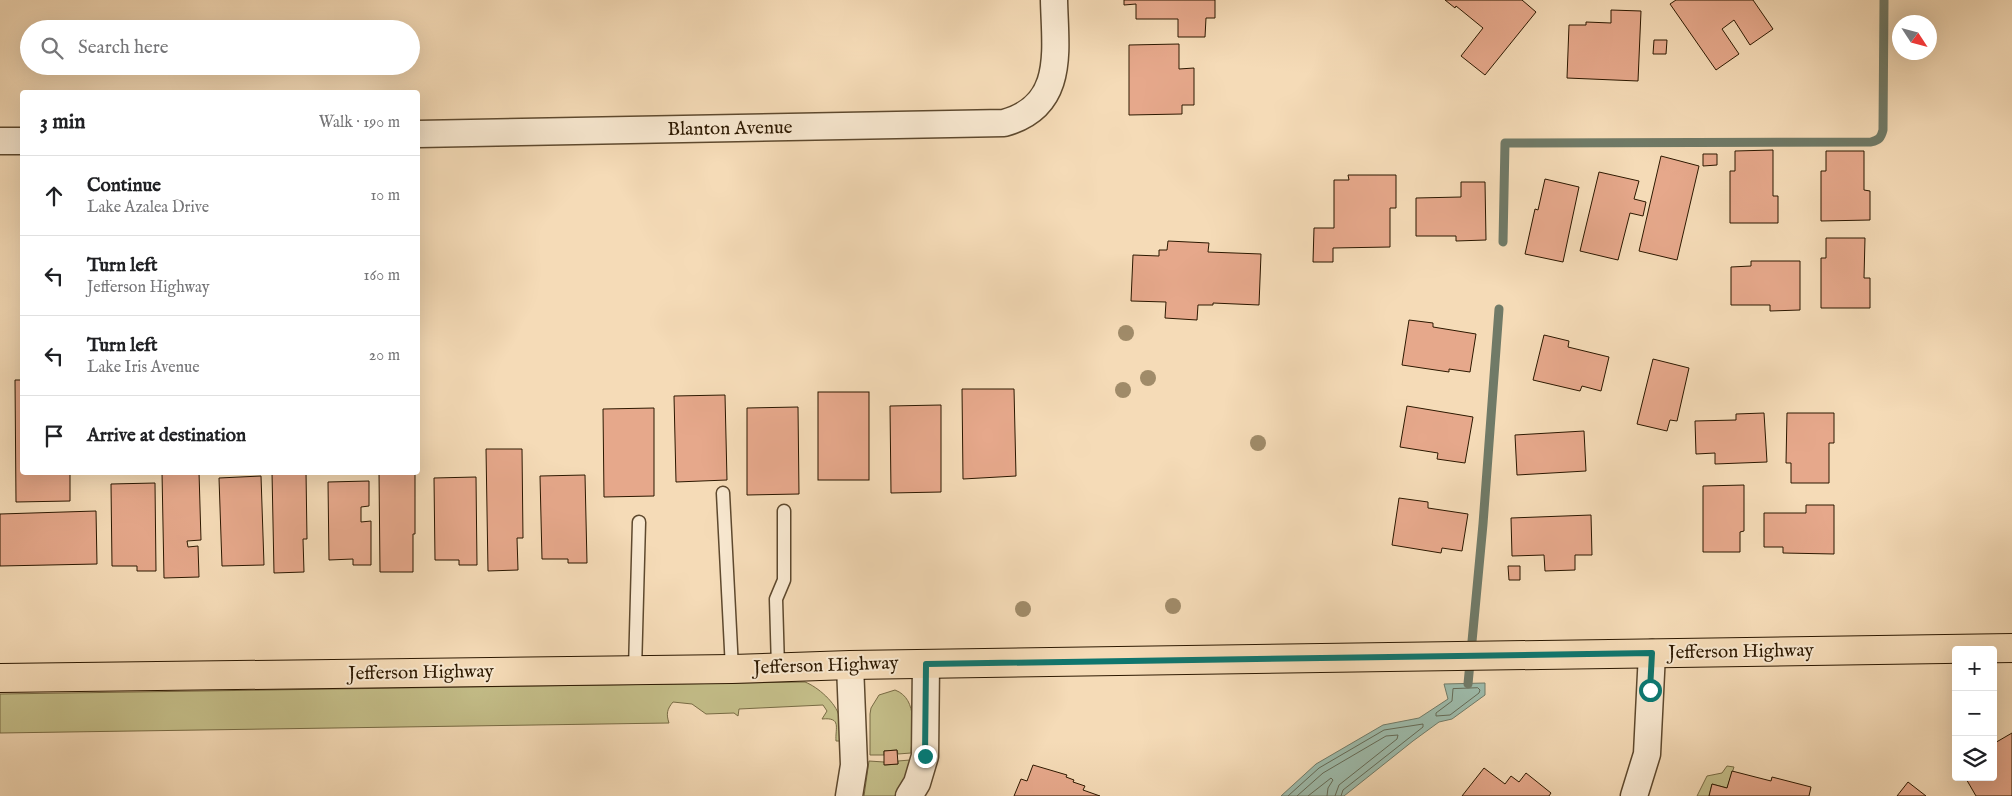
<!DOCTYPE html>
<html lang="en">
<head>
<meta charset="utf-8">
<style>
	:root { --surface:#fff; --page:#f6f6f6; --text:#202124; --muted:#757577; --line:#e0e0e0 }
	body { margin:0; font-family:"IM FELL English",serif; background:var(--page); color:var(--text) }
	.controls { position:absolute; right:15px; bottom:15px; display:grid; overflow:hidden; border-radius:5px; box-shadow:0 5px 20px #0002 }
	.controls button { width:45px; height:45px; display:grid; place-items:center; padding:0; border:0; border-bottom:1px solid var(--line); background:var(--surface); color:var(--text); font:25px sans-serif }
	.compass { position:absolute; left:1892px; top:15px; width:45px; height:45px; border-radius:50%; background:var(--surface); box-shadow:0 5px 20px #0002; rotate:126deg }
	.stop { position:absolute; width:15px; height:15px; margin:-11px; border:4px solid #0f766e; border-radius:50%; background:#fff }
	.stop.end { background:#0f766e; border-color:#fff; box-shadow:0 1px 5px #0008 }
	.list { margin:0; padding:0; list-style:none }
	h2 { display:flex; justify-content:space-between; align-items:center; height:65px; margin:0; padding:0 20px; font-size:21px }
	h2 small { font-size:16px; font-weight:400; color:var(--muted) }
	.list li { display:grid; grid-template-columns:32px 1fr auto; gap:15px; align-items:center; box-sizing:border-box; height:80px; padding:0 20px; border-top:1px solid var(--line) }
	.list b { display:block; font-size:19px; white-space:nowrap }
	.list p { margin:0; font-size:16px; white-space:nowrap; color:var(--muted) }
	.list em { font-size:16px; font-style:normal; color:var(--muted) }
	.icon { flex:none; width:28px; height:28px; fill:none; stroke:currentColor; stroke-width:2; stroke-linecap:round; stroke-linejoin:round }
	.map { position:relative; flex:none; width:2012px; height:796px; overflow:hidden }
	.search { position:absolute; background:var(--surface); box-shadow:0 5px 20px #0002; left:20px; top:20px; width:400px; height:55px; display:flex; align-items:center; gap:12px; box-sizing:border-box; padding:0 18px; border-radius:28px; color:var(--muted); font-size:19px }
	.panel { position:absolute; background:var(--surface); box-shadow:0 5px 20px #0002; left:20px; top:90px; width:400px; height:385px; border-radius:5px }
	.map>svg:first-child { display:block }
	.green { fill:#c4be89; stroke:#786b44 }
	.water { fill:#9dbbab; stroke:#707a67 }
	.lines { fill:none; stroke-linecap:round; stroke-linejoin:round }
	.shore { stroke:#646a56; stroke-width:1 }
	.stream { stroke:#707a67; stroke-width:9 }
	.building { fill:#e6a88b; stroke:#2c1800 }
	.service-casing { stroke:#5e492e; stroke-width:15 }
	.minor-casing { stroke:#5e492e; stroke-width:29 }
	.primary-casing { stroke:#2c1800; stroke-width:30 }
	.service { stroke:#f8e8d0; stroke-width:12 }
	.minor { stroke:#f8e8d0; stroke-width:26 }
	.primary { stroke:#f5dbb7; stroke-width:28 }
	.tree { fill:#a08b69 }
	.route { stroke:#0f766e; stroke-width:6 }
	.labels { text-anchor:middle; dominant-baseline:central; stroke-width:4; stroke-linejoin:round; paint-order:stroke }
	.street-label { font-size:19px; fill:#2c1800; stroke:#f8e8d0 }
</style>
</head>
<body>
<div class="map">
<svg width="2012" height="796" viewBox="0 0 2012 796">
	<rect width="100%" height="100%" fill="#f5dbb7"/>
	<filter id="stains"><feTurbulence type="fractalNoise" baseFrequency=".004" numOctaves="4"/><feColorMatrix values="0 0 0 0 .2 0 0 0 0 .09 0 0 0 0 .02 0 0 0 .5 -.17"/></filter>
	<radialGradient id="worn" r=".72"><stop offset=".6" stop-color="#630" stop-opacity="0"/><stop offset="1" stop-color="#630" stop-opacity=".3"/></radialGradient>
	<g class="green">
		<path d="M805 682C818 687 836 703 839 716 841 724 841 733 842 741H836C835 728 842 717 822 719L827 711 823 705 739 709 738 716 734 713 706 714 692 704 673 702C667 709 666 714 669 723L0 733V694Z"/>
		<path d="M895 690C919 699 912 732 911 753L898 754 897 750 884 751V755H870V714L871 708 879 695Z"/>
		<path d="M910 760 906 777 897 796H864L869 761 884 762 885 765 898 764V761Z"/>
		<path d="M1727 766 1734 767 1727 788 1712 784 1709 796H1697L1707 776 1722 773Z"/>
	</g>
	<path class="water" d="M1485 683V695L1452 719 1439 722 1413 741 1344 796H1281L1316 764 1383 725 1419 718 1448 699 1444 684Z"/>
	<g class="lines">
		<g class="shore">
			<path d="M1478 688 1480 690 1479 693 1450 715 1436 716V713L1452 701 1453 689Z"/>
			<path d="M1288 796 1319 768 1384 730 1423 724V727L1343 790 1341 796"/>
			<path d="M1297 796 1323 773 1386 736 1398 735 1397 739 1339 785 1335 796"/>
			<path d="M1308 796 1331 778 1333 780 1328 788 1327 796"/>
		</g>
		<g class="stream">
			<path d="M1503 242 1505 143 1871 142C1879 140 1881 138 1883 130L1884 0"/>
			<path d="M1468 684 1483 524 1499 309"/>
		</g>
	</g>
	<g class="building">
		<path d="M1124 0H1215V18H1206L1205 37H1178V19H1136V4L1124 5Z"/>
		<path d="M1445 0H1522L1536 12 1485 75 1461 56 1483 28 1456 6 1455 8Z"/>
		<path d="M1676 0H1753L1773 29 1750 45 1734 20 1722 29 1739 54 1716 70 1670 4Z"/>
		<path d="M1611 10 1641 11 1638 81 1567 78 1569 25H1586V22L1611 23Z"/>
		<path d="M1654 40H1667L1666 54H1653Z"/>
		<path d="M1179 44V69L1194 68V105H1182V114L1129 115V45Z"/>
		<path d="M1773 150V196H1778V223H1730V171H1735V151Z"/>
		<path d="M1826 151H1864V190L1870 191V220L1821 221V171H1826Z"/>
		<path d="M1703 154H1717V165L1703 166Z"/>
		<path d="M1661 156 1699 166 1677 260 1639 251Z"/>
		<path d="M1599 172 1639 181 1634 199 1646 202 1643 216 1630 213 1618 260 1580 251Z"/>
		<path d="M1348 175H1396V208H1390V247L1333 248V262H1313L1314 228H1334V180H1349Z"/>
		<path d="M1545 179 1579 187 1563 262 1525 254 1535 209 1538 210Z"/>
		<path d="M1461 182H1485L1486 240 1456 241V236H1416V198L1461 197Z"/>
		<path d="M1826 238H1865L1864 278H1870V308H1821V258H1826Z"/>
		<path d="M1168 241 1209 243 1208 252 1261 254 1259 305 1213 303V305H1198L1197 320 1165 318 1166 302 1131 301 1133 255 1159 256V250H1167Z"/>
		<path d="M1751 261H1800V310L1770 311V305H1731V267L1751 266Z"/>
		<path d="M1409 320 1433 323V327L1476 334 1470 372 1449 369V372L1402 365Z"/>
		<path d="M1544 335 1569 341 1568 347 1609 357 1601 391 1582 386 1580 391 1533 380Z"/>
		<path d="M1653 359 1689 368 1677 421 1670 420 1667 431 1637 424Z"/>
		<path d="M15 380H22V472H70V501L16 502Z"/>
		<path d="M962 389H1014L1016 476 963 479Z"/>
		<rect x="818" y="392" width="51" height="88"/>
		<path d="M725 395 727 480 676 482 674 396Z"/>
		<path d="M941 405V492L891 493 890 406Z"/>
		<path d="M1407 406 1473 417 1465 463 1437 459 1438 453 1400 447Z"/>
		<path d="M798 407 799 494 747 495V408Z"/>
		<path d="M654 408V496L604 497 603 409Z"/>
		<path d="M1764 413 1767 462 1715 464V453L1696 454 1695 421 1736 420V414Z"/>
		<path d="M1787 413H1834V443H1829V483H1791V463H1786Z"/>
		<path d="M1584 431 1586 471 1517 475 1515 435Z"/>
		<path d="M486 449H522L523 538H517L518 570 488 571Z"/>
		<path d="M162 472H199L201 540 187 541 188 547 198 546 199 577 164 578Z"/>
		<path d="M272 472H306L307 539H303L304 572 274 573Z"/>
		<path d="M379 472H415V534H413V572H380Z"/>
		<path d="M585 475 587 563H568V559H542L540 476Z"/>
		<path d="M261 476 264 565 222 566 219 478Z"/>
		<path d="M476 477 477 565H459V560H435L434 478Z"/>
		<path d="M369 481V506L361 507V522L371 521V565H353V559L329 560 328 482Z"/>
		<path d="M155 483 156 571H137V566H112L111 484Z"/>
		<path d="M1744 485V531L1740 532V552H1703V486Z"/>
		<path d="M1399 498 1428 502V508L1468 514 1462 551 1442 548 1441 553 1392 545Z"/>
		<path d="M1806 505H1834V554L1783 553V547H1764V513H1806Z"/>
		<path d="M96 511 97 564 0 566V514Z"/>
		<path d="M1591 515 1592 555H1575V570L1545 571 1544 555 1512 556 1511 518Z"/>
		<path d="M1508 566H1520V580H1509Z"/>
		<path d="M2012 733V796H1976L1965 777H1993V744Z"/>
		<path d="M897 750 898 764 884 765V751Z"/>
		<path d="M1033 765 1067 775 1066 777 1074 780 1073 782 1085 786 1083 790 1100 796H1014L1021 779 1027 781Z"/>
		<path d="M1484 768 1505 784 1511 776 1519 782 1526 773 1551 793 1549 796H1462Z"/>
		<path d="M1732 771 1771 781 1772 777 1811 787 1809 796H1709L1712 784 1727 788Z"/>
		<path d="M1908 782 1926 796H1897Z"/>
	</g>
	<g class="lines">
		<defs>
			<g id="service">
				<path d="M723 493 732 669"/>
				<path d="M778 668 776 599 784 580V511"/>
				<path d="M635 670 639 522"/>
			</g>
			<g id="minor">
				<path d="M418 134 1004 123C1066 106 1055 50 1054 0"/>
				<path d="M0 141H22"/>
				<path d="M849 796 854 765 850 665"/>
				<path d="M909 796 917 783 925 756 926 664"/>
				<path d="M1634 796 1647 754 1652 653"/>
			</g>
			<path id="primary" d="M0 678 732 669 850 665 2012 648"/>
		</defs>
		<use href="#service" class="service-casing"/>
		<use href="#minor" class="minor-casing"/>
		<use href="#primary" class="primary-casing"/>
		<use href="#service" class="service"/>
		<use href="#minor" class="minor"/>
		<use href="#primary" class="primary"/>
	</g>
	<g class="tree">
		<circle cx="1126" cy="333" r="8"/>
		<circle cx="1148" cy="378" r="8"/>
		<circle cx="1123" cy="390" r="8"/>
		<circle cx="1258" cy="443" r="8"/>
		<circle cx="1173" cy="606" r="8"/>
		<circle cx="1023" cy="609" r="8"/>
	</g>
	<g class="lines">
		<path class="route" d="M925 756 926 664 1652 653 1650 690"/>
	</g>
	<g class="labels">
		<g class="street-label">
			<text transform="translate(730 129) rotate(-1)">Blanton Avenue</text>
			<text transform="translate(1741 652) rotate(-1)">Jefferson Highway</text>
			<text transform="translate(826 666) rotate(-2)">Jefferson Highway</text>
			<text transform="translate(421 673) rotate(-1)">Jefferson Highway</text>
		</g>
	</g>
	<rect width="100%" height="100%" filter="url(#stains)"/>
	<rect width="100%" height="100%" fill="url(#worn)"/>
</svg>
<div class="controls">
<button>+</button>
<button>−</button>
<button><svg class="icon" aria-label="layers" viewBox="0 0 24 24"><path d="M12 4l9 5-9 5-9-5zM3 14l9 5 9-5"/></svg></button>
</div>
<svg class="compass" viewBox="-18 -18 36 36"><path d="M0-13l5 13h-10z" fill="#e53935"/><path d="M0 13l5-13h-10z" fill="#757577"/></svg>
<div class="stop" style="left:1650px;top:690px"></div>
<div class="stop end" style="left:925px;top:756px"></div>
<div class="search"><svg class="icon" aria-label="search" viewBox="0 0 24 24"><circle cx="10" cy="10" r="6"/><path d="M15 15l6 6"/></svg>Search here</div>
<section class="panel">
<h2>3 min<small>Walk · 190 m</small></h2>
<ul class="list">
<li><svg class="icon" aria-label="ahead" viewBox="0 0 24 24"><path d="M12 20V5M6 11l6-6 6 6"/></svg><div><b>Continue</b><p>Lake Azalea Drive</p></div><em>10 m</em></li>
<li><svg class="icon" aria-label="left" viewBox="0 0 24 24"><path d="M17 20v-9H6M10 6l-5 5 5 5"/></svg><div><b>Turn left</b><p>Jefferson Highway</p></div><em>160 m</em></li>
<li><svg class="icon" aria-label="left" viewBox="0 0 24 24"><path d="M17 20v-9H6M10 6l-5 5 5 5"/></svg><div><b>Turn left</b><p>Lake Iris Avenue</p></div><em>20 m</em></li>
<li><svg class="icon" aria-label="arrive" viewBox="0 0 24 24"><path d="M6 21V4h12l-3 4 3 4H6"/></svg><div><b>Arrive at destination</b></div></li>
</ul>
</section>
</div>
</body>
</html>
